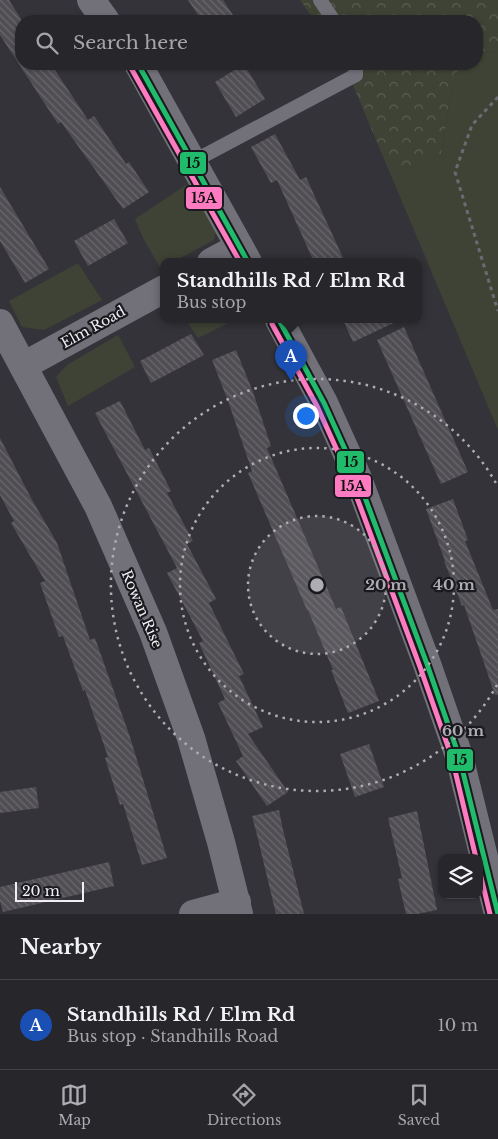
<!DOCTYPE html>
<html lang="en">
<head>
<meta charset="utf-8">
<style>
	:root { --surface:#27262b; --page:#333237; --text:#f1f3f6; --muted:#a4a5a9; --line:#434347; --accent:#aeadb4 }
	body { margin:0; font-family:"Libre Baskerville",serif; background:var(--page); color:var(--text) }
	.controls { position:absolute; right:15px; bottom:15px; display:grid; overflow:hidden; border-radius:10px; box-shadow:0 1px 4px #0004 }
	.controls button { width:45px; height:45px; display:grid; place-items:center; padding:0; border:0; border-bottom:1px solid var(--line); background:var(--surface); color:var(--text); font:25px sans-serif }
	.scale { position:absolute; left:15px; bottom:12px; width:69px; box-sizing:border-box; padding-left:5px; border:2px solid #f0eff6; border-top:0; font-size:14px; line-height:18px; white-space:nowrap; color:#f0eff6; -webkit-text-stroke:4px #1a1a1e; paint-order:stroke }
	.you { position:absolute; left:305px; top:415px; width:18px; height:18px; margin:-12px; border:4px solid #fff; border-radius:50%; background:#1a73e8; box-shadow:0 0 0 8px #1a73e833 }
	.badge { display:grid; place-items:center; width:32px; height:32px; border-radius:50%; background:var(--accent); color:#fff; font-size:16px; font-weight:700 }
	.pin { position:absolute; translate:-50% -41px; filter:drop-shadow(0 1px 2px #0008) }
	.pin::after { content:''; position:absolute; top:26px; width:18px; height:15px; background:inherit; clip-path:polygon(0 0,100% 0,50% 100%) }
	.popup { position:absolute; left:160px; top:258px; width:262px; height:65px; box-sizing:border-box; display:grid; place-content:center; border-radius:10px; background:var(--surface); filter:drop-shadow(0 1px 4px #0005); font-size:16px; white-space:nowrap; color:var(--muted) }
	.popup b { font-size:19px; color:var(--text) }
	.popup::after { content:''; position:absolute; left:50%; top:100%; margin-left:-10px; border:10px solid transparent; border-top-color:var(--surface) }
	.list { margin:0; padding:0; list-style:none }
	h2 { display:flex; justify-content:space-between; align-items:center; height:65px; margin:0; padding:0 20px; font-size:21px }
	h2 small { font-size:16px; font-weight:400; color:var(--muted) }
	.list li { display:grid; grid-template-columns:32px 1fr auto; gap:15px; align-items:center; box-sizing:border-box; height:90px; padding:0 20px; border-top:1px solid var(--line) }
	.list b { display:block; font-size:19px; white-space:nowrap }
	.list p { margin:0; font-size:16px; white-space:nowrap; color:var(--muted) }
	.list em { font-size:16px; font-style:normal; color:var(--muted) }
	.icon { flex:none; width:28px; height:28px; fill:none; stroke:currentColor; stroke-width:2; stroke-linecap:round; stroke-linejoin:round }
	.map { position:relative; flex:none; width:498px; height:914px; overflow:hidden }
	.search { position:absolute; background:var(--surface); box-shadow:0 1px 4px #0004; left:15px; right:15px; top:15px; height:55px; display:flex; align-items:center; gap:12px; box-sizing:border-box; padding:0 18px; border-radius:20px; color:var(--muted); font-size:19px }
	.sheet { height:155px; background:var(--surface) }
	nav { display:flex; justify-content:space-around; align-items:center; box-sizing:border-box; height:70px; border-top:1px solid var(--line); background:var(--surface); font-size:14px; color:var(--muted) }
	nav a { display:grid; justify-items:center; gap:2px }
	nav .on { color:var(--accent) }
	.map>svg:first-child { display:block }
	.green { fill:#3f4335 }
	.forest { fill:url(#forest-crowns) }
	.building { fill:url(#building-back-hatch) }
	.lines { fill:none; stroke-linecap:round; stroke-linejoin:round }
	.path { stroke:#6b6a72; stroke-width:3; stroke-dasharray:4 4; stroke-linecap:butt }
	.service { stroke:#72717a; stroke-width:14 }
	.minor { stroke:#72717a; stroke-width:28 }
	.tertiary { stroke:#72717a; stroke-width:28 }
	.bus-1-casing { stroke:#1a1a1e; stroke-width:9 }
	.bus-2-casing { stroke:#1a1a1e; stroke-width:9 }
	.bus-1 { stroke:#20bc6c; stroke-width:5 }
	.bus-2 { stroke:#fe7ac1; stroke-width:5 }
	.ring { fill:none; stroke:#aeadb4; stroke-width:2.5; stroke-dasharray:2.5 5 }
	.labels { text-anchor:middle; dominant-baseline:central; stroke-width:4.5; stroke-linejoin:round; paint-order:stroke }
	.street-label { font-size:14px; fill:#f0eff6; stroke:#1a1a1e }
	.centre { fill:#aeadb4; stroke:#1a1a1e; stroke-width:2.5 }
	.ring-label { font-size:15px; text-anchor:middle; font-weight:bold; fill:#aeadb4; stroke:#1a1a1e; stroke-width:4.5; stroke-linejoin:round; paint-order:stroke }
	.line-badge { stroke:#1a1a1e; stroke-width:2 }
	.pale-badge-label { font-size:14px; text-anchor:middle; font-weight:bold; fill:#111 }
</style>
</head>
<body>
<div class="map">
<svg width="498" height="914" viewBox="0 0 498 914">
	<defs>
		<pattern id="forest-crowns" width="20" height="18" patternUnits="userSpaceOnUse" patternTransform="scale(1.25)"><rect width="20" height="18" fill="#3f4335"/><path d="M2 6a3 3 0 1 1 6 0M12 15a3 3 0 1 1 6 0" fill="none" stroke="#5b5e53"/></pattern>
		<pattern id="building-back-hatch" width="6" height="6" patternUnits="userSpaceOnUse" patternTransform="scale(1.25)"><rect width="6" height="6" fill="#504e53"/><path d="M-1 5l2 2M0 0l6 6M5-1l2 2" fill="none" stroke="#6a686c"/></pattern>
	</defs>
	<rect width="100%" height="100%" fill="#343339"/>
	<g class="green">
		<path d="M477 51 498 52V430L390 173 441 155 450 98 460 64H477Z"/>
		<path d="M186 185 217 226 214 240 173 262H164L163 267 161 269 143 238 135 219Z"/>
		<path d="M78 263 102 300 44 330 22 327 9 301Z"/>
		<path d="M186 320H234L198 338Z"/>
		<path d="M118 335 135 367 68 406 56 377 67 365Z"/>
	</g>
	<g class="forest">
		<path d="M300 0H498V52L477 51V21H315Z"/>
		<path d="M344 64H460L450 98 441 155 390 173Z"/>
	</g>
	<g class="building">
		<path d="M0 0H9L21 19V64H51L88 120 94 116 126 164 129 162 149 192 123 209 61 122 58 124 0 35Z"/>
		<path d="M188 0H223L237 21H202Z"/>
		<path d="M244 64 265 99 236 117 215 82Z"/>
		<path d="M275 134 300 180 306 177 345 262H314L277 180 271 183 251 147Z"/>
		<path d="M0 187 49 269 25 283 0 241Z"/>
		<path d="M114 219 128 243 88 266 74 241Z"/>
		<path d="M343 320H400L353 342Z"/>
		<path d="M404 327 468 472 441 484 377 340Z"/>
		<path d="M191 334 204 355 151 383 140 361Z"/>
		<path d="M236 350 253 392 271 446 267 448 336 609 341 607 379 701 348 713 331 670H333L308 610H307L248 473 252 471 228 401 212 360Z"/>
		<path d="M120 401 145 450 149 448 171 491 167 493 193 541 187 544 216 599 209 603 244 674 239 676 263 727 248 734 288 792 267 806 236 761 243 756 218 703 225 699 199 643 203 641 167 573 177 568 95 413Z"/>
		<path d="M0 438 31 498 57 543 90 640 95 638 130 737 167 858 142 865 123 804 120 805 105 758 108 757 85 690 83 691 63 636 59 637 40 583 45 581 11 523 14 521 0 495Z"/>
		<path d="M453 499 468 540 465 541 493 610 498 609V695H495L464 605 462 606 444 561H445L426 509Z"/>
		<path d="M369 744 384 787 355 797 340 754Z"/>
		<path d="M36 787 39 808 0 813V792Z"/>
		<path d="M279 810 283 830 304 914H276L257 835 252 816Z"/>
		<path d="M417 811 437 910 417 914H406L398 879 402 878 388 818Z"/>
		<path d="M109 862 114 886 3 912 0 901V887Z"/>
	</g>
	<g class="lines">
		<path class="path" d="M498 97 472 125 455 172 498 311"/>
		<g class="service">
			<path d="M320 0 334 21"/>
			<path d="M192 162 356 75V64"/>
		</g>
		<g class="minor">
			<path d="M211 262 239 247"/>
			<path d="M0 323 98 506 153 632 191 738 221 842 239 914"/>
			<path d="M23 366 164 289"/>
			<path d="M193 914 237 902"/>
		</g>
		<g class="tertiary">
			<path d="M91 0 106 21"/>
			<path d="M138 64 248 262"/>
			<path d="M279 320 324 403 357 476 427 664 459 756 498 914"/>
		</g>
		<defs>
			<g id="bus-1">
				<path d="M138 64 248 262"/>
				<path d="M279 320 324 403 357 476 427 664 459 756 498 914"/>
			</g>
			<g id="bus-2">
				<path d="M131 68 240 262"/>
				<path d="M272 324 317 406 350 479 420 667 452 758 476 858"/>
				<path d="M479 869 490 914"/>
			</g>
		</defs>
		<use href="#bus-1" class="bus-1-casing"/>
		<use href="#bus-2" class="bus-2-casing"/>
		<use href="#bus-1" class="bus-1"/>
		<use href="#bus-2" class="bus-2"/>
	</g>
	<circle cx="317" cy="585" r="69" fill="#aeadb4" fill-opacity=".12"/>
	<g class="ring">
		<circle cx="317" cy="585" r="69"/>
		<circle cx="317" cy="585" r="137"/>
		<path d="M497 685A206 206 0 1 1 497 485"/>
	</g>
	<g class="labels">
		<g class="street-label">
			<text transform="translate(93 327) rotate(-29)">Elm Road</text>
			<text transform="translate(142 609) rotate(67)">Rowan Rise</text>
		</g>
	</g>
	<circle cx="317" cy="585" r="8" class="centre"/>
	<g class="ring-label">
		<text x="386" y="590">20 m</text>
		<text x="454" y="590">40 m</text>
		<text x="463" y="736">60 m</text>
	</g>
	<g class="line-badge">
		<rect x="179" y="151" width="28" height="24" rx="5" fill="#20bc6c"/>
		<rect x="185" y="186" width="38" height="24" rx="5" fill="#fe7ac1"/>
		<rect x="336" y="450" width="29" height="24" rx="5" fill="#20bc6c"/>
		<rect x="334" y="474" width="38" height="24" rx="5" fill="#fe7ac1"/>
		<rect x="446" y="748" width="28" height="24" rx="5" fill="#20bc6c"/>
	</g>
	<g class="pale-badge-label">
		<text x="193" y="168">15</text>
		<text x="204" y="203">15A</text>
		<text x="351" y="467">15</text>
		<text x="353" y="491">15A</text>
		<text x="460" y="765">15</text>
	</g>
</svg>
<div class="controls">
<button><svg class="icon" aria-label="layers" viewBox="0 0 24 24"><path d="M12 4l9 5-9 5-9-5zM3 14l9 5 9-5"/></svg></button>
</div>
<div class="scale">20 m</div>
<div class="you"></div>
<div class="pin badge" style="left:291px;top:381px;background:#1a4fb4">A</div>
<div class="popup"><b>Standhills Rd / Elm Rd</b>Bus stop</div>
<div class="search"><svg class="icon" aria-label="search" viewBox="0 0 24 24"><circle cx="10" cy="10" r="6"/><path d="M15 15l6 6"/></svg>Search here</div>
</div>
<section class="sheet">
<h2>Nearby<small></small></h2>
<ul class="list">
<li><span class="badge" style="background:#1a4fb4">A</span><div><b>Standhills Rd / Elm Rd</b><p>Bus stop · Standhills Road</p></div><em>10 m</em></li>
</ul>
</section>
<nav>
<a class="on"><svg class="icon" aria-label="map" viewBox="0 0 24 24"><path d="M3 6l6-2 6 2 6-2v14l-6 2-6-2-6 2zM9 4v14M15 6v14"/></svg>Map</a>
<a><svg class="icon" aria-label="directions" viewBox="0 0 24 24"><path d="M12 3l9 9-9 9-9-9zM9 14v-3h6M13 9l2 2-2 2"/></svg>Directions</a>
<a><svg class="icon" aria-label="saved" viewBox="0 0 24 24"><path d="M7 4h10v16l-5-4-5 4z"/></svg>Saved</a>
</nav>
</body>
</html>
